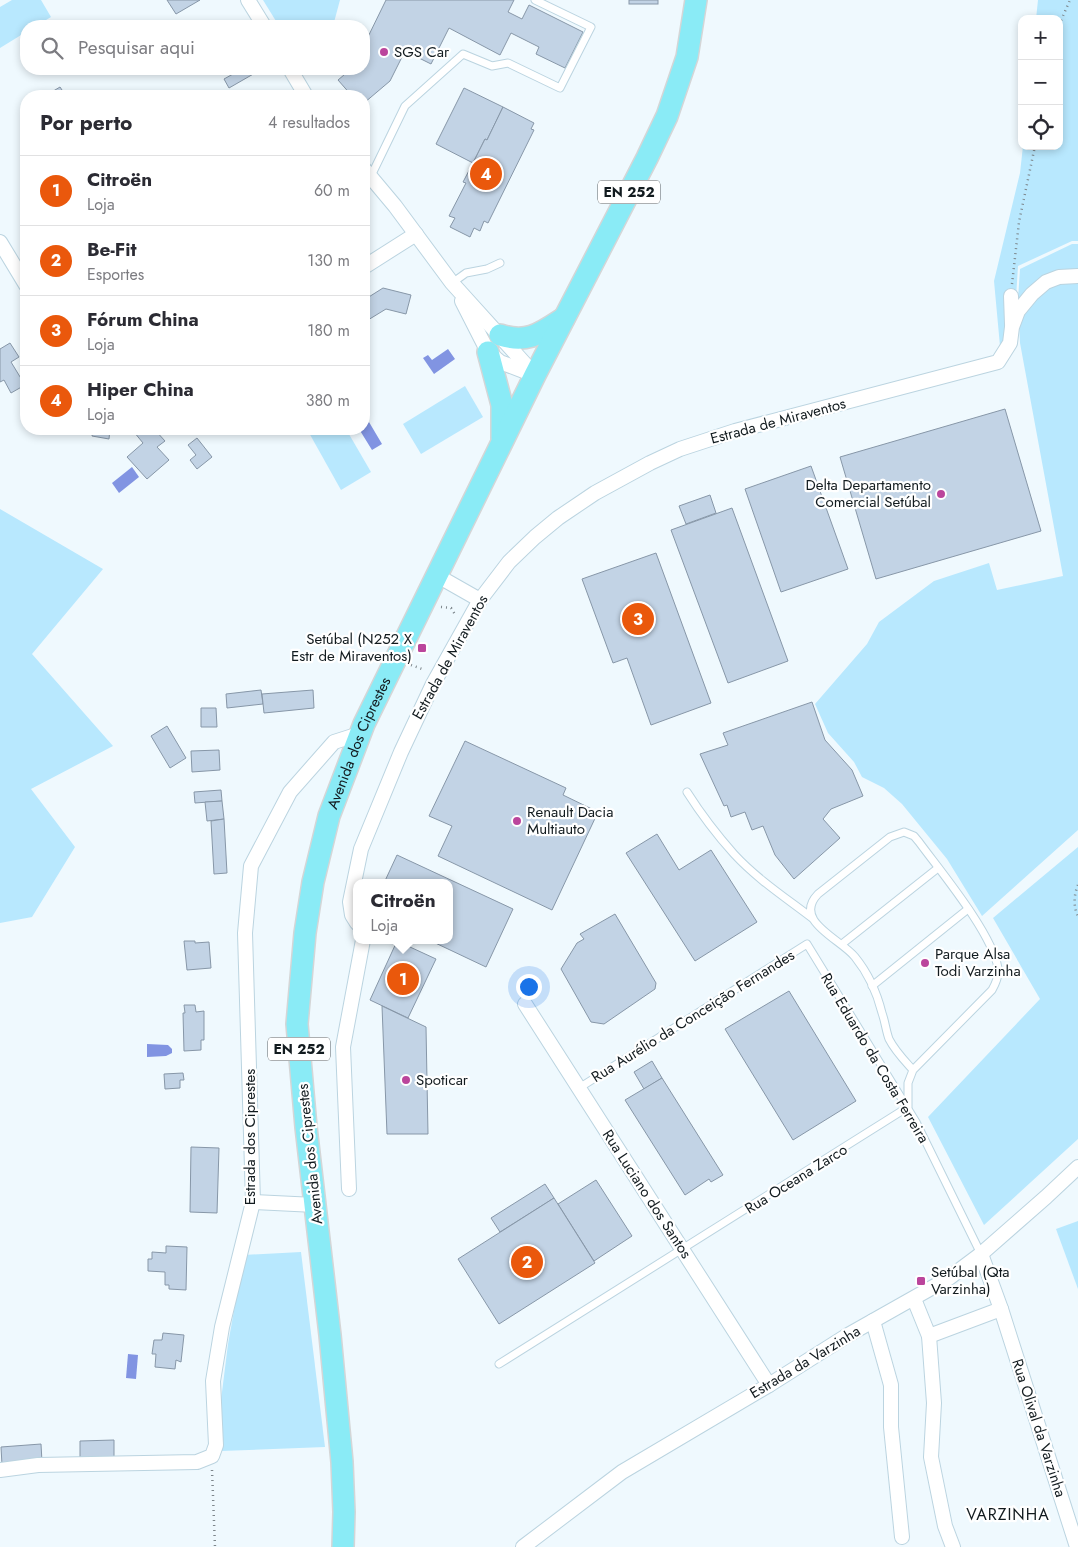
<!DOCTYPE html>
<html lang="pt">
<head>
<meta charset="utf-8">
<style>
	:root { --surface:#fff; --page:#f2f2f3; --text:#2b2b33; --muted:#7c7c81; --line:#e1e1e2; --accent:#ea580c }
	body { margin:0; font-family:Jost,sans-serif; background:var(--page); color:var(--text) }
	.controls { position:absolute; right:15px; top:15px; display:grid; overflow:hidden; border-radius:10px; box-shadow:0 2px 8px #0003 }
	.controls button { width:45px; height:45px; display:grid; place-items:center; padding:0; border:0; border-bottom:1px solid var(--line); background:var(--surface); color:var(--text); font:25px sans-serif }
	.you { position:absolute; left:528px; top:986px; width:18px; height:18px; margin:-12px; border:4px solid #fff; border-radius:50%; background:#1a73e8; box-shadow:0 0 0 8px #1a73e833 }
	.badge { display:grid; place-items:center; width:32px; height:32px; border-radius:50%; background:var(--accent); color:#fff; font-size:16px; font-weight:700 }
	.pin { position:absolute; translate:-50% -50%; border:2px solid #fff; box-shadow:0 1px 5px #0006 }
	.popup { position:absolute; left:353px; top:879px; width:100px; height:65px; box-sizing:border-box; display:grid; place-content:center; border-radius:10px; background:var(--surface); filter:drop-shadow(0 1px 4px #0005); font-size:16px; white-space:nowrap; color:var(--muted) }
	.popup b { font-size:19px; color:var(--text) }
	.popup::after { content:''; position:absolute; left:50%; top:100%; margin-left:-10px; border:10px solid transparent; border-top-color:var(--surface) }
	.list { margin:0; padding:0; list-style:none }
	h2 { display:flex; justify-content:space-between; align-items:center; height:65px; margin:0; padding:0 20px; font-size:21px }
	h2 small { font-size:16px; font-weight:400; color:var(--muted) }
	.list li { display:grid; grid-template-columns:32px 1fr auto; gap:15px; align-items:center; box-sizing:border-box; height:70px; padding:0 20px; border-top:1px solid var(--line) }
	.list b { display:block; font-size:19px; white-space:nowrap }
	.list p { margin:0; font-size:16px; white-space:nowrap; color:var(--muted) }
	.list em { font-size:16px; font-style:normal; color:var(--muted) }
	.icon { flex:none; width:28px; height:28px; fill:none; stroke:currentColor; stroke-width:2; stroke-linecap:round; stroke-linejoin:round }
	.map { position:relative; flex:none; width:1078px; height:1547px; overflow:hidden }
	.search { position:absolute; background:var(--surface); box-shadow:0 2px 8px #0003; left:20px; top:20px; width:350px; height:55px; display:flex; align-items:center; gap:12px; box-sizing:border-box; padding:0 18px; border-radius:20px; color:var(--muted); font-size:19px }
	.panel { position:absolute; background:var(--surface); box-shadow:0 2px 8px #0003; left:20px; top:90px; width:350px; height:345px; border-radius:20px }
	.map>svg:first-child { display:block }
	.green { fill:#b8e8fe }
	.water { fill:#8194e2 }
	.building { fill:#c2d3e5; stroke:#8797a8 }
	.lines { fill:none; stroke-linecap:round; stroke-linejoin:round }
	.service-casing { stroke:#bbd4e0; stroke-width:9 }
	.minor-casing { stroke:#bbd4e0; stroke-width:16 }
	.primary-casing { stroke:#d4d6d7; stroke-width:24 }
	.path { stroke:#7d868b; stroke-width:2.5; stroke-dasharray:1 4; stroke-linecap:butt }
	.service { stroke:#fff; stroke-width:7 }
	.minor { stroke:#fff; stroke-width:14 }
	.primary { stroke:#8aebf6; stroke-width:21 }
	.poi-dot { fill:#bb459c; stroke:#fff; stroke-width:2 }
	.labels { text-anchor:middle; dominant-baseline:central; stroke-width:4.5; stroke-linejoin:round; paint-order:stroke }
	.shield { fill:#fff; stroke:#595f62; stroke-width:1 }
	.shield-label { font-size:14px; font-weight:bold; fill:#121b1f }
	.poi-label { font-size:15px; fill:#121b1f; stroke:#fff; text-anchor:start }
	.street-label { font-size:15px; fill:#121b1f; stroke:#fff }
	.neighbourhood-label { font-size:16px; letter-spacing:1px; fill:#121b1f; stroke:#fff }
</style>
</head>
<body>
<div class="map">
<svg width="1078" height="1547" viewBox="0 0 1078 1547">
	<rect width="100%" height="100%" fill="#eff9fe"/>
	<g class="green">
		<path d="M12 0H41L51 17 36 26H26V32L0 48V7Z"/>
		<path d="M263 0H340L333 26H279Z"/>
		<path d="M1038 0H1078V241H1072L1018 266 1016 298 1018 338 1000 346 994 281 1020 173 1023 146H1059V19H1036Z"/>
		<path d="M1072 244H1078V830L982 916 947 859 902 804 884 788 862 777 854 762 828 733 815 704 867 644 879 622 934 581 989 563 997 590 1063 576 1020 343 1018 299 1020 269Z"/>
		<path d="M465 386 483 417 421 454 403 424Z"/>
		<path d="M311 429H346L371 472 341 490 308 431Z"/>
		<path d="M0 509 103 569 32 654 113 746 31 789 75 847 32 917 0 923Z"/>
		<path d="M1078 847V1139L984 1225 928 1117 1040 999 993 918Z"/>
		<path d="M1078 1221V1289L1056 1229Z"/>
		<path d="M301 1252 325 1447 221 1451 220 1408 228 1344 244 1255Z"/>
	</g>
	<g class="water">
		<path d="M448 349 455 359 434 374 423 358 428 355 432 360Z"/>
		<path d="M369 422 382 444 372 450 359 429H364V426Z"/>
		<path d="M132 467 139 477 119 493 112 483Z"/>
		<path d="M147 1044 168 1045 172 1049V1053L166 1056 147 1057Z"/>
		<path d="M128 1354 138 1355 136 1379 126 1378Z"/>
	</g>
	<g class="building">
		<path d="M167 0H200L176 14Z"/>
		<path d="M386 0H514L508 12 522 19 529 5 583 32 565 68 536 54 539 47 511 33 500 55 449 28 431 64 405 51 390 81 364 103V96H352L338 80 351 69H364V45Z"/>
		<rect x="629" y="0" width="29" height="4"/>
		<path d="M242 69H262L229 88 224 79Z"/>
		<path d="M60 87 66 96H45Z"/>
		<path d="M464 88 503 107 487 140 485 139 473 163 436 144Z"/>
		<path d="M503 107 534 123 531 129 534 130 488 223 484 221 480 231 474 228 470 237 450 227 455 218 449 216 466 183 463 182 473 163 485 139 487 140Z"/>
		<path d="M383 288 411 295 406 314 386 309 368 320 364 313V300Z"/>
		<path d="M10 343 19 357 11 362 25 385 11 393 4 380 0 382V349Z"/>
		<path d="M1005 409 1041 531 876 579 840 457Z"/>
		<path d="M93 429H157L155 430 165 441 157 447 169 460 147 479 127 457 143 443 134 432 110 429 109 439 92 436Z"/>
		<path d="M197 438 212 457 197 469 190 460 196 455 188 445Z"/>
		<path d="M811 466 848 569 781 592 745 489Z"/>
		<path d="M710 495 716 513 686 524 679 506Z"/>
		<path d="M732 508 788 661 728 683 671 530Z"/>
		<path d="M656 553 711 703 651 725 627 658 613 663 582 579Z"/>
		<path d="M261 690 263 704 227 708 226 694Z"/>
		<path d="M313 690 314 708 264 713 262 694Z"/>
		<path d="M812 702 825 740 852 770 863 796 831 809 823 819 840 838 794 879 775 855 763 826 752 830 745 812 731 817 727 805 724 806 700 754 728 745 723 733Z"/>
		<path d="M201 708H216L217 727H201Z"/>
		<path d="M167 726 186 758 170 768 151 736Z"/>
		<path d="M465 741 566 788 563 795 598 812 552 910 438 856 452 826 429 816Z"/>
		<path d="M219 750 220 770 192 772 191 751Z"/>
		<path d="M221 790 222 801 195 803 194 792Z"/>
		<path d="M222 801 224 819 207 821 205 802Z"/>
		<path d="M224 819 227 873 214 874 211 821Z"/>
		<path d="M657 834 679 870 711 850 757 922 695 961 626 853Z"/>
		<path d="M397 855 513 909 486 967 429 940H449V883H384Z"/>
		<path d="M615 914 656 983 655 989 604 1024 591 1022 561 969 577 943 584 939 580 934Z"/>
		<path d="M184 941H195V943L209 942 211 968 187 970Z"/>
		<path d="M397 941 436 959 408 1018 370 1000Z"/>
		<path d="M789 991 856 1101 793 1140 725 1029Z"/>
		<path d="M184 1005H195L196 1012 204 1011V1040H201V1050L184 1051 183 1013H185Z"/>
		<path d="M382 1006 426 1027 428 1134H387Z"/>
		<path d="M652 1061 662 1078 644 1089 634 1072Z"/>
		<path d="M183 1073 184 1080H180V1088L165 1089 164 1074Z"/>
		<path d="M662 1078 723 1175 711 1182 709 1179 685 1195 625 1100Z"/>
		<path d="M191 1147 219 1148 217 1213 190 1212Z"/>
		<path d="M596 1180 632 1236 594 1261 558 1204Z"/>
		<path d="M545 1184 554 1198 500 1232 491 1218Z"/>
		<path d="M554 1198 595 1263 499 1324 458 1259Z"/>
		<path d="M166 1246 187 1247 186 1290 169 1289V1285H165V1272L148 1271V1259H152V1252L166 1253Z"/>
		<path d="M163 1333 184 1335 181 1362 176 1360 175 1369 155 1367 156 1354H152L154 1340H162Z"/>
		<path d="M114 1440V1460L80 1461V1441Z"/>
		<path d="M41 1444 42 1462 2 1465 1 1447Z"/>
	</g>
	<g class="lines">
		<defs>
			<g id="service">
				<path d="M371 176 405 106 463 54 492 66 508 63 560 88 591 27 535 0"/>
				<path d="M452 283 466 273 487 269 500 263"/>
				<path d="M687 792C701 814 717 835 734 854 757 879 786 898 812 918"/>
				<path d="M842 944 938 868"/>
				<path d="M872 986 968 909"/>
				<path d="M579 1088 807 944 916 1122 981 1254"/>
				<path d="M499 1364 908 1107V1083L913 1070 992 990C996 983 999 976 998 968 992 933 941 872 919 842L914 836 904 832 890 837 818 894C792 921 841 939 855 957 868 973 877 993 882 1013 885 1021 886 1031 889 1039 895 1051 904 1060 913 1070"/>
			</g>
			<g id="minor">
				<path d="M248 0 264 26"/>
				<path d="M290 69 306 96"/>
				<path d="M364 169 395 206 452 283 535 375"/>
				<path d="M0 242 26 285"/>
				<path d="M364 267 416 234"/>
				<path d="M1011 296 1012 324"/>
				<path d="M462 301 488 352 500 362 534 375"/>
				<path d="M436 575 480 600"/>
				<path d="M357 923 352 915 350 902 361 849 401 752 433 684 480 600 509 562 535 537 558 518 595 493 650 463 680 449 735 431 998 362 1010 343 1012 327 1018 311 1032 294 1046 282 1059 277 1078 276"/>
				<path d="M525 1004 769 1385"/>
				<path d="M349 1189 343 1047 363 940"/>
				<path d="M253 1202 315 1205"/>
				<path d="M914 1299 929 1336 1001 1309 981 1254"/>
				<path d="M1001 1309 1077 1547"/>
				<path d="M873 1321 891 1385V1427L902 1537"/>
				<path d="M929 1336 934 1403 931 1457 945 1526 953 1547"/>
				<path d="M0 1470 38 1465 197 1462 212 1456 216 1445 213 1381 222 1327 253 1202 245 933 251 866 290 792 334 742 359 734"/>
				<path d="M523 1547 622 1472 769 1385 848 1335 949 1278 981 1254 1046 1197 1078 1167"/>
			</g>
			<g id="primary">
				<path d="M500 335C528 344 541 333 564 318"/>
				<path d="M488 352 502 405V438"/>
				<path id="s1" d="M343 1547 344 1512 342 1462 330 1335 306 1127 297 1024 305 933 313 882 329 816 364 724 535 375 647 158 667 116 687 57 696 0"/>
			</g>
		</defs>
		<use href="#service" class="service-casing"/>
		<use href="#minor" class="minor-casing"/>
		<use href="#primary" class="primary-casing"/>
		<g class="path">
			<path d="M1059 25 1070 0"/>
			<path d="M1012 284 1019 222 1035 146"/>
			<path d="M441 607 451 608 456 616"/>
			<path d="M411 665 425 670"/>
			<path d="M1078 885C1074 894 1073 907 1078 916"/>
			<path d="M212 1470 215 1547"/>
		</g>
		<use href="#service" class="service"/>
		<use href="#minor" class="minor"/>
		<use href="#primary" class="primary"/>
	</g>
	<g class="poi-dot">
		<circle cx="384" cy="52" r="5"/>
		<circle cx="941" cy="494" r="5"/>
		<rect x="417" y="643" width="10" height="10" rx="2.5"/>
		<circle cx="517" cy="821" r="5"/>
		<circle cx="925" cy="963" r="5"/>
		<circle cx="406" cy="1080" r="5"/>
		<rect x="916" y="1276" width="10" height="10" rx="2.5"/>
	</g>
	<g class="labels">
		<g class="shield">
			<rect x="598" y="180.5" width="62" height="23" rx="4"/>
			<rect x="268" y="1037.5" width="62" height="23" rx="4"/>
		</g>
		<g class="shield-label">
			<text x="629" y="192">EN 252</text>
			<text x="299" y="1049">EN 252</text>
		</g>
		<g class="poi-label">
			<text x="394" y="52">SGS Car</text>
			<text x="931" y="485" text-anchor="end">Delta Departamento<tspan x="931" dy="17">Comercial Setúbal</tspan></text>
			<text x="412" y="639" text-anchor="end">Setúbal (N252 X<tspan x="412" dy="17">Estr de Miraventos)</tspan></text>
			<text x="527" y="812">Renault Dacia<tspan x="527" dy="17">Multiauto</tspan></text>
			<text x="935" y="954">Parque Alsa<tspan x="935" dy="17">Todi Varzinha</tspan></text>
			<text x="416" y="1080">Spoticar</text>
			<text x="931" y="1272">Setúbal (Qta<tspan x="931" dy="17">Varzinha)</tspan></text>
		</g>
		<g class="street-label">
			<text transform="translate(778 421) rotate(-15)">Estrada de Miraventos</text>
			<text transform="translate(450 657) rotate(-61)">Estrada de Miraventos</text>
			<text stroke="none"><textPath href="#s1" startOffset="815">Avenida dos Ciprestes</textPath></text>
			<text transform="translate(693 1016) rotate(-32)">Rua Aurélio da Conceição Fernandes</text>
			<text transform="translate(875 1058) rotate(59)">Rua Eduardo da Costa Ferreira</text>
			<text transform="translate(250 1137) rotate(-90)">Estrada dos Ciprestes</text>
			<text transform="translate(310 1154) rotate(-96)">Avenida dos Ciprestes</text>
			<text transform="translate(796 1179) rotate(-32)">Rua Oceana Zarco</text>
			<text transform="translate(647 1194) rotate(57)">Rua Luciano dos Santos</text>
			<text transform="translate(805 1362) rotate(-31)">Estrada da Varzinha</text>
			<text transform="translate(1039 1428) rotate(72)">Rua Olival da Varzinha</text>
		</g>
		<g class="neighbourhood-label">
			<text x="1008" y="1514">VARZINHA</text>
		</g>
	</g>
</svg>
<div class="controls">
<button>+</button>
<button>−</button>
<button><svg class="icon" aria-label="locate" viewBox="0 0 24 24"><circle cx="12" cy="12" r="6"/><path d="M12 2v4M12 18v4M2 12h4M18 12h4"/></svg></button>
</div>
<div class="you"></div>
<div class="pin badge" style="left:403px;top:979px">1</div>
<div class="popup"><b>Citroën</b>Loja</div>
<div class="pin badge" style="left:527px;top:1262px">2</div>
<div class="pin badge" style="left:638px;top:619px">3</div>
<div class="pin badge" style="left:486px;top:174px">4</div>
<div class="search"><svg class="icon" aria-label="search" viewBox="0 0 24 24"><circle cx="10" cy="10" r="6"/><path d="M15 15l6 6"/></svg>Pesquisar aqui</div>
<section class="panel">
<h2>Por perto<small>4 resultados</small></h2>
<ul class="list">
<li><span class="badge">1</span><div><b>Citroën</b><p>Loja</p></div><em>60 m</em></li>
<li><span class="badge">2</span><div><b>Be-Fit</b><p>Esportes</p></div><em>130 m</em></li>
<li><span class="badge">3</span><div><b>Fórum China</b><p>Loja</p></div><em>180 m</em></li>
<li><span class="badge">4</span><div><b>Hiper China</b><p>Loja</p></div><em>380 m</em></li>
</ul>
</section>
</div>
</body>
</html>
